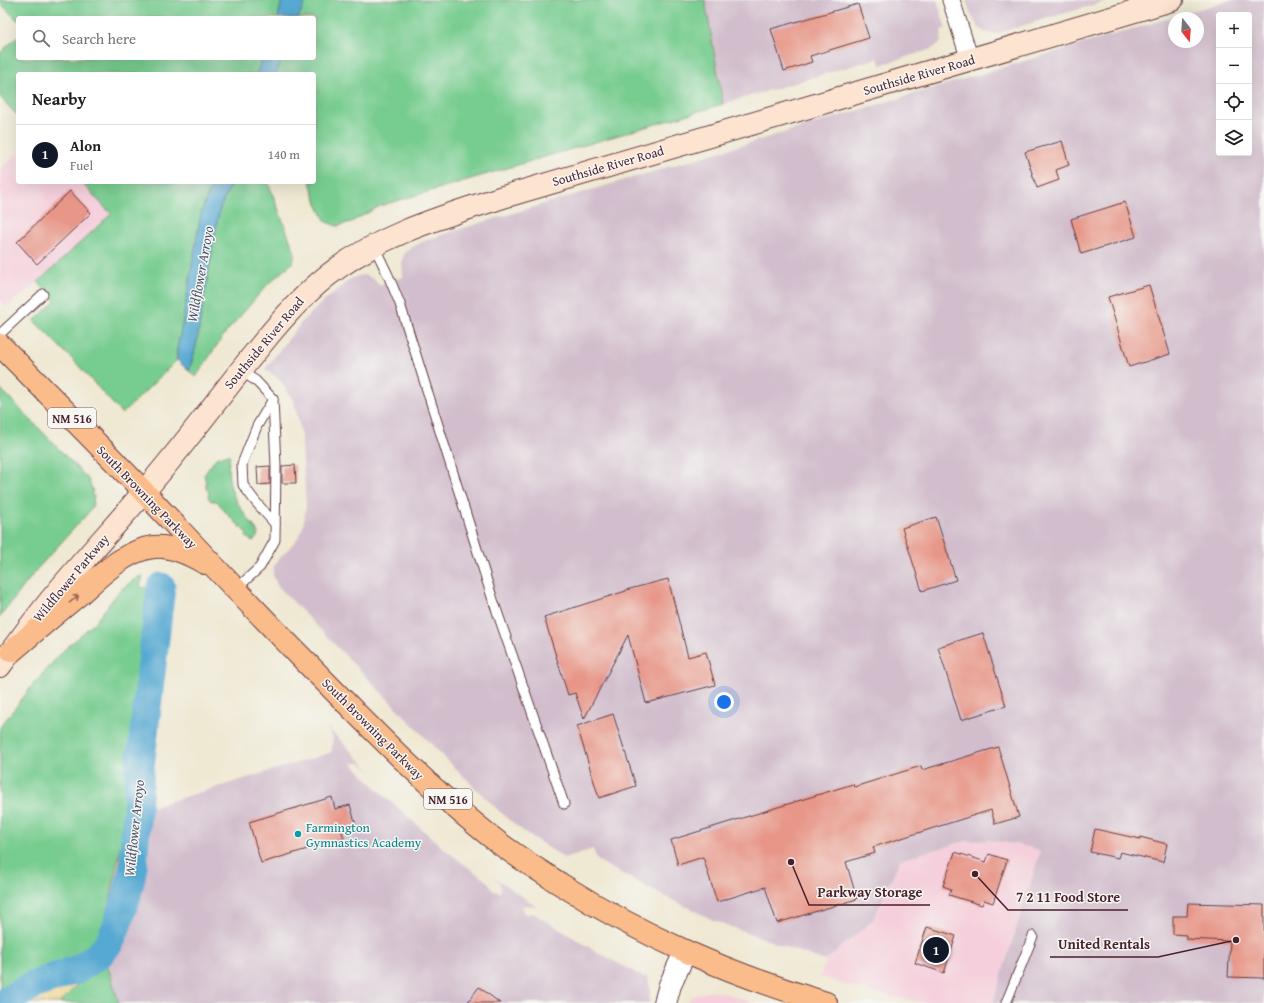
<!DOCTYPE html>
<html lang="en">
<head>
<meta charset="utf-8">
<style>
	:root { --surface:#fff; --page:#f6f6f6; --text:#202124; --muted:#757577; --line:#e0e0e0; --accent:#111827 }
	body { margin:0; font-family:"Gentium Book Plus",serif; background:var(--page); color:var(--text) }
	.controls { position:absolute; right:12px; top:12px; display:grid; overflow:hidden; border-radius:4px; box-shadow:0 4px 16px #0002 }
	.controls button { width:36px; height:36px; display:grid; place-items:center; padding:0; border:0; border-bottom:1px solid var(--line); background:var(--surface); color:var(--text); font:20px sans-serif }
	.compass { position:absolute; left:1168px; top:12px; width:36px; height:36px; border-radius:50%; background:var(--surface); box-shadow:0 4px 16px #0002; rotate:163deg }
	.you { position:absolute; left:724px; top:702px; width:14px; height:14px; margin:-10px; border:3px solid #fff; border-radius:50%; background:#1a73e8; box-shadow:0 0 0 6px #1a73e833 }
	.badge { display:grid; place-items:center; width:26px; height:26px; border-radius:50%; background:var(--accent); color:#fff; font-size:13px; font-weight:700 }
	.pin { position:absolute; translate:-50% -50%; border:2px solid #fff; box-shadow:0 1px 4px #0006 }
	.list { margin:0; padding:0; list-style:none }
	h2 { display:flex; justify-content:space-between; align-items:center; height:52px; margin:0; padding:0 16px; font-size:17px }
	h2 small { font-size:13px; font-weight:400; color:var(--muted) }
	.list li { display:grid; grid-template-columns:26px 1fr auto; gap:12px; align-items:center; box-sizing:border-box; height:60px; padding:0 16px; border-top:1px solid var(--line) }
	.list b { display:block; font-size:15px; white-space:nowrap }
	.list p { margin:0; font-size:13px; white-space:nowrap; color:var(--muted) }
	.list em { font-size:13px; font-style:normal; color:var(--muted) }
	.icon { flex:none; width:22px; height:22px; fill:none; stroke:currentColor; stroke-width:2; stroke-linecap:round; stroke-linejoin:round }
	.map { position:relative; flex:none; width:1264px; height:1003px; overflow:hidden }
	.search { position:absolute; background:var(--surface); box-shadow:0 4px 16px #0002; left:16px; top:16px; width:300px; height:44px; display:flex; align-items:center; gap:10px; box-sizing:border-box; padding:0 14px; border-radius:4px; color:var(--muted); font-size:15px }
	.panel { position:absolute; background:var(--surface); box-shadow:0 4px 16px #0002; left:16px; top:72px; width:300px; height:112px; border-radius:4px }
	.map>svg:first-child { display:block }
	.built { fill:#f5cfdb }
	.industrial { fill:#d1bdcc; fill-rule:evenodd }
	.green { fill:#77cc8f; stroke:#60765d }
	.sand { fill:#eeda9e; stroke:#9c7c64 }
	.water { fill:#57a9d2; stroke:#50647e }
	.lines { fill:none; stroke-linecap:round; stroke-linejoin:round }
	.river { stroke:#57a9d2; stroke-width:29 }
	.building { fill:#e79688 }
	.service-casing { stroke:#633d44; stroke-width:11 }
	.minor-casing { stroke:#633d44; stroke-width:19 }
	.tertiary-casing { stroke:#633d44; stroke-width:24 }
	.secondary-casing { stroke:#633d44; stroke-width:24 }
	.trunk-casing { stroke:#633d44; stroke-width:24 }
	.service { stroke:#fff; stroke-width:9 }
	.minor { stroke:#fff; stroke-width:17 }
	.tertiary { stroke:#fff; stroke-width:22 }
	.secondary { stroke:#fde4d1; stroke-width:22 }
	.trunk { stroke:#fabc8b; stroke-width:22 }
	.oneway { stroke:#996656 }
	.culture-dot { fill:#0f9aa8; stroke:#f6f6f2; stroke-width:1.5 }
	.labels { text-anchor:middle; dominant-baseline:central; stroke-width:3; stroke-linejoin:round; paint-order:stroke }
	.shield { fill:#f6f6f2; stroke:#7e6067; stroke-width:1 }
	.shield-label { font-size:12px; font-weight:bold; fill:#4a1f2b }
	.street-label { font-size:13px; fill:#4a1f2b; stroke:#f6f6f2 }
	.culture-label { font-size:13px; fill:#0d838f; stroke:#f6f6f2; text-anchor:start }
	.water-label { font-size:14px; font-style:italic; fill:#4f566e; stroke:#f6f6f2 }
	.leader { fill:none; stroke:#4a1f2b; stroke-width:1.5 }
	.callout-dot { fill:#4a1f2b; stroke:#f6f6f2; stroke-width:1.5 }
	.callout-label { font-size:14px; text-anchor:middle; font-weight:bold; fill:#4a1f2b; stroke:#f6f6f2; stroke-width:3; stroke-linejoin:round; paint-order:stroke }
</style>
</head>
<body>
<div class="map">
<svg width="1264" height="1003" viewBox="0 0 1264 1003">
	<rect width="100%" height="100%" fill="#f6f6f2"/>
	<filter id="ink" filterUnits="userSpaceOnUse"><feTurbulence type="fractalNoise" baseFrequency=".025" numOctaves="2"/><feDisplacementMap in="SourceGraphic" scale="8" xChannelSelector="R" yChannelSelector="G"/><feConvolveMatrix kernelMatrix="1 2 1 2 8 2 1 2 1" color-interpolation-filters="sRGB"/></filter>
	<filter id="wash" filterUnits="userSpaceOnUse"><feTurbulence type="fractalNoise" baseFrequency=".012" numOctaves="4" result="noise"/><feDisplacementMap in="SourceGraphic" scale="16" xChannelSelector="R" yChannelSelector="G"/><feGaussianBlur stdDeviation="0.9" result="paint"/><feColorMatrix in="noise" values="0 0 0 0 0 0 0 0 0 0 0 0 0 0 0 0 0 1.4 0 .05"/><feComposite in="paint" operator="in"/></filter>
	<g filter="url(#wash)">
		<rect width="100%" height="100%" fill="#efe8d2"/>
		<g class="built">
			<path d="M18 153V182H81L111 214 38 282 6 307 0 301V170Z"/>
			<path d="M975 840H989L1015 844 1032 848 1040 852 993 1003H923L865 990 820 977 825 961 873 920 900 860 919 854 966 841Z"/>
			<path d="M709 991 725 993 753 1003H686L694 996Z"/>
		</g>
		<g class="industrial">
			<path d="M705 0H937L946 29H942L941 42 932 49 880 65 878 58 723 104Z"/>
			<path d="M966 0H1110L994 34 985 32 978 27 970 13Z"/>
			<path d="M1230 0H1264V1003H993L1040 852 1032 848 1015 844 989 840 966 841 919 854 900 860 873 920 825 961 713 920 648 888 597 860 593 849 564 858 523 831 499 811 448 761 277 585 273 575 274 565 298 538 303 527 306 505 301 432 294 402 281 381 265 369 301 323 319 305 352 278 362 275 367 276 375 280 379 285 403 277 402 260 405 253 409 249 422 242 450 232ZM1219 15H1249V153H1219ZM1174 18H1198V42H1174Z"/>
			<path d="M326 726 372 772 360 763H352L378 790 443 848 489 883 493 891 500 892 501 889 499 882 494 877 537 907 529 905 522 906 525 914 533 913 592 949 643 977 647 976 650 987V995L649 1003H119L107 964 124 942 139 901 145 876 148 808 330 753 332 750 333 737Z"/>
		</g>
		<g class="green">
			<path d="M0 0H282L278 18H18V21L0 3Z"/>
			<path d="M306 0H705L723 104 380 206 351 222 337 226 326 222 317 204 310 182H314V100L318 90 314 84V74H308L306 71 305 74H276L282 58H314V18H298Z"/>
			<path d="M18 36V58H263L256 74H18V116L0 97V53Z"/>
			<path d="M81 182H213L201 213 182 325 177 349V360L122 414 77 364 34 321 55 301 38 282 111 214Z"/>
			<path d="M232 182H268L295 253 293 262 268 284 223 336 196 377 189 371 196 346 216 228 220 208Z"/>
			<path d="M0 388 88 479 93 491 91 494 94 496 92 508 88 513 38 568 0 617Z"/>
			<path d="M224 455H230C223 489 239 506 258 532 258 537 256 539 252 541L247 538 246 532 227 514 217 501H211L208 497 209 492 206 489V482L204 475 216 458Z"/>
			<path d="M143 576 140 587 147 588 151 585 148 612V628L130 785 117 867 105 923 100 937 92 949 82 957 68 964 23 980 0 993V727L36 681 64 650 96 621 120 590 138 577Z"/>
			<path d="M107 964 119 1003H59L82 980 99 972Z"/>
		</g>
		<path class="sand" d="M157 580 160 581V586L162 587 164 582 169 581 173 592 148 749 147 845 145 876 139 901 124 942 118 951 99 972 82 980 59 1003H0V993L23 980 68 964 82 957 92 949 100 937 105 923 111 899 126 814 148 628V612L151 585Z"/>
		<g class="water">
			<path d="M282 0H306L298 18H278Z"/>
			<path d="M263 58H282L276 74H256Z"/>
			<path d="M213 182H232L220 208 216 228 196 346 189 371 177 360V349L182 325 201 213Z"/>
		</g>
		<g class="lines">
			<path class="river" d="M2 1003 34 985 78 969 100 954 110 942 117 925 127 895 133 867 140 767 161 587"/>
		</g>
		<g id="blocks">
			<g class="building">
				<path d="M858 4 869 38 810 56 812 62 784 71 771 29Z"/>
				<path d="M1062 141 1069 165 1056 170 1059 180 1037 188 1025 152Z"/>
				<path d="M70 191 91 213 37 264 17 242Z"/>
				<path d="M1125 202 1136 237 1081 254 1071 219Z"/>
				<path d="M1149 285 1170 354 1129 367 1108 297Z"/>
				<path d="M295 465 296 483H282V466Z"/>
				<path d="M270 466V484L258 485 257 467Z"/>
				<path d="M936 517 956 580 922 591 902 528Z"/>
				<path d="M668 579 688 657 706 652 715 685 646 703 628 635 584 719 575 693 568 695 544 617 626 591V590Z"/>
				<path d="M983 633 1006 706 961 720 938 647Z"/>
				<path d="M613 714 636 786 599 798 577 726Z"/>
				<path d="M998 747 1019 817 995 824 991 810 873 847 875 853 846 862 857 899 777 923 765 887 717 902 703 857 678 865 671 840 853 784 854 787 921 766 922 770Z"/>
				<path d="M332 797 335 809 350 805 356 825 341 829 344 838 261 863 249 822Z"/>
				<path d="M1095 829 1140 839V837L1167 844 1163 862 1120 852 1118 858 1090 852Z"/>
				<path d="M955 852 986 862 989 854 1007 860 993 903 984 900 982 905 949 895 951 889 943 886Z"/>
				<path d="M1188 903 1264 905V978L1228 977 1230 941 1186 939V935L1173 934V916H1187Z"/>
				<path d="M927 927 956 936 944 973 915 963Z"/>
				<path d="M479 987 500 1003H467Z"/>
			</g>
		</g>
	</g>
	<g filter="url(#ink)">
		<use href="#blocks" fill-opacity="0" stroke="#633d44" stroke-width="1"/>
		<g class="lines">
			<defs>
				<g id="service">
					<path d="M374 246 388 275 400 304 492 597 564 804"/>
					<path d="M0 334 43 294"/>
					<path d="M273 399 257 426 242 464 243 485 255 501 275 524"/>
					<path d="M236 589 260 567 275 540 276 466 273 399 256 381 240 370"/>
					<path d="M1006 1003 1033 936"/>
				</g>
				<path id="minor" d="M951 0 970 60"/>
				<path id="tertiary" d="M665 1003 670 985 685 952"/>
				<path id="secondary" d="M0 666C17 643 34 620 52 598 89 553 130 510 167 464 199 425 229 384 261 345 281 320 302 296 327 276 379 235 441 217 503 197L1172 0"/>
				<g id="trunk">
					<path d="M0 345C48 394 96 442 143 491 195 546 246 601 299 655 363 720 426 787 499 843 519 858 540 871 562 885 646 938 730 974 826 1003"/>
					<path d="M12 651C33 633 54 615 75 598 97 579 124 550 154 547 171 545 191 555 205 563"/>
				</g>
			</defs>
			<use href="#service" class="service-casing"/>
			<use href="#minor" class="minor-casing"/>
			<use href="#tertiary" class="tertiary-casing"/>
			<use href="#secondary" class="secondary-casing"/>
			<use href="#trunk" class="trunk-casing"/>
			<use href="#service" class="service"/>
			<use href="#minor" class="minor"/>
			<use href="#tertiary" class="tertiary"/>
			<use href="#secondary" class="secondary"/>
			<use href="#trunk" class="trunk"/>
		</g>
		<defs><path id="oneway-shaft" d="M-6 0H5M1.5-3L5.5 0L1.5 3" fill="none" stroke-width="1.6" stroke-linecap="round" stroke-linejoin="round"/></defs>
		<use class="oneway" href="#oneway-shaft" transform="translate(74 599) rotate(-40)"/>
	</g>
	<circle class="culture-dot" cx="298" cy="834" r="4"/>
	<g class="labels">
		<g class="shield">
			<rect x="48" y="408" width="48" height="20" rx="3"/>
			<rect x="424" y="789" width="48" height="20" rx="3"/>
		</g>
		<g class="shield-label">
			<text x="72" y="418">NM 516</text>
			<text x="448" y="799">NM 516</text>
		</g>
		<g class="street-label">
			<text transform="translate(919 75) rotate(-16)">Southside River Road</text>
			<text transform="translate(608 166) rotate(-16)">Southside River Road</text>
			<text transform="translate(264 343) rotate(-50)">Southside River Road</text>
			<text transform="translate(147 497) rotate(46)">South Browning Parkway</text>
			<text transform="translate(71 578) rotate(-50)">Wildflower Parkway</text>
			<text transform="translate(373 729) rotate(45)">South Browning Parkway</text>
		</g>
		<g class="culture-label">
			<text x="306" y="827">Farmington<tspan x="306" dy="15">Gymnastics Academy</tspan></text>
		</g>
		<g class="water-label">
			<text transform="translate(200 274) rotate(-80)">Wildflower Arroyo</text>
			<text transform="translate(134 828) rotate(-84)">Wildflower Arroyo</text>
		</g>
	</g>
	<path class="leader" d="M791 862L809 905H930M975 874L1008 910H1128M1236 940L1158 957H1050"/>
	<g class="callout-dot">
		<circle cx="791" cy="862" r="4"/>
		<circle cx="975" cy="874" r="4"/>
		<circle cx="1236" cy="940" r="4"/>
	</g>
	<g class="callout-label">
		<text x="870" y="897">Parkway Storage</text>
		<text x="1068" y="902">7 2 11 Food Store</text>
		<text x="1104" y="949">United Rentals</text>
	</g>
</svg>
<div class="controls">
<button>+</button>
<button>−</button>
<button><svg class="icon" aria-label="locate" viewBox="0 0 24 24"><circle cx="12" cy="12" r="6"/><path d="M12 2v4M12 18v4M2 12h4M18 12h4"/></svg></button>
<button><svg class="icon" aria-label="layers" viewBox="0 0 24 24"><path d="M12 4l9 5-9 5-9-5zM3 14l9 5 9-5"/></svg></button>
</div>
<svg class="compass" viewBox="-18 -18 36 36"><path d="M0-13l5 13h-10z" fill="#e53935"/><path d="M0 13l5-13h-10z" fill="#757577"/></svg>
<div class="you"></div>
<div class="pin badge" style="left:936px;top:950px">1</div>
<div class="search"><svg class="icon" aria-label="search" viewBox="0 0 24 24"><circle cx="10" cy="10" r="6"/><path d="M15 15l6 6"/></svg>Search here</div>
<section class="panel">
<h2>Nearby<small></small></h2>
<ul class="list">
<li><span class="badge">1</span><div><b>Alon</b><p>Fuel</p></div><em>140 m</em></li>
</ul>
</section>
</div>
</body>
</html>
